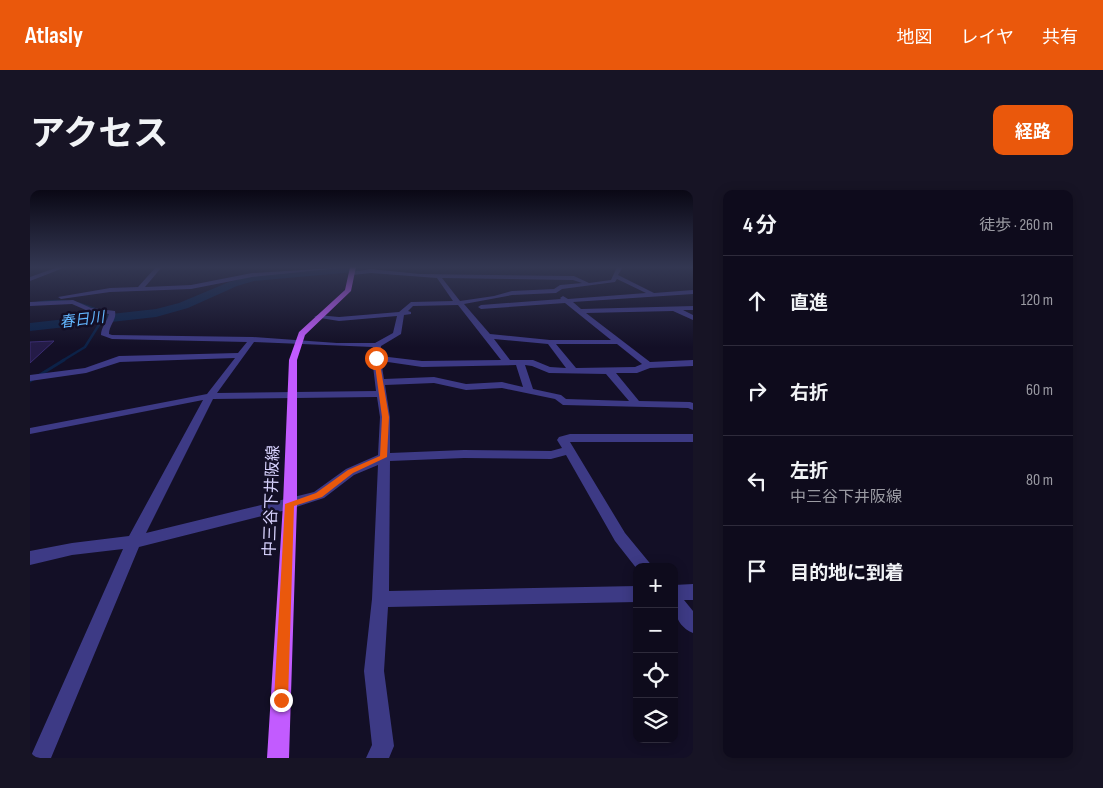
<!DOCTYPE html>
<html lang="ja">
<head>
<meta charset="utf-8">
<style>
	:root { --surface:#0e0b1c; --page:#171425; --text:#f1f3f6; --muted:#9b9ba3; --line:#2e2b3b; --accent:#ea580c }
	body { margin:0; font-family:"Sofia Sans Condensed","Noto Sans JP",sans-serif; background:var(--page); color:var(--text) }
	.controls { position:absolute; right:15px; bottom:15px; display:grid; overflow:hidden; border-radius:10px; box-shadow:0 2px 12px #0003 }
	.controls button { width:45px; height:45px; display:grid; place-items:center; padding:0; border:0; border-bottom:1px solid var(--line); background:var(--surface); color:var(--text); font:25px sans-serif }
	.stop { position:absolute; width:15px; height:15px; margin:-11px; border:4px solid #ea580c; border-radius:50%; background:#fff }
	.stop.end { background:#ea580c; border-color:#fff; box-shadow:0 1px 5px #0008 }
	.list { margin:0; padding:0; list-style:none }
	h2 { display:flex; justify-content:space-between; align-items:center; height:65px; margin:0; padding:0 20px; font-size:21px }
	h2 small { font-size:16px; font-weight:400; color:var(--muted) }
	.list li { display:grid; grid-template-columns:32px 1fr auto; gap:15px; align-items:center; box-sizing:border-box; height:90px; padding:0 20px; border-top:1px solid var(--line) }
	.list b { display:block; font-size:19px; white-space:nowrap }
	.list p { margin:0; font-size:16px; white-space:nowrap; color:var(--muted) }
	.list em { font-size:16px; font-style:normal; color:var(--muted) }
	.icon { flex:none; width:28px; height:28px; fill:none; stroke:currentColor; stroke-width:2; stroke-linecap:round; stroke-linejoin:round }
	.map { position:relative; flex:none; width:663px; height:568px; overflow:hidden; border-radius:10px }
	header { display:flex; align-items:center; gap:30px; box-sizing:border-box; height:70px; padding:0 25px; background:var(--accent); color:#fff }
	header strong { font-size:24px }
	nav { display:flex; gap:28px; margin-inline-start:auto; font-size:18px }
	.intro { display:flex; align-items:center; justify-content:space-between; box-sizing:border-box; height:120px; padding:0 30px }
	h1 { margin:0; font-size:35px }
	.button { padding:12px 22px; border-radius:10px; background:var(--accent); color:#fff; font-size:18px; font-weight:700 }
	main { display:flex; gap:30px; padding:0 30px }
	aside { flex:1; background:var(--surface); border-radius:10px; box-shadow:0 2px 12px #0003 }
	.map>svg:first-child { display:block }
	.lines { fill:none; stroke-linecap:round; stroke-linejoin:round }
	.stream-far2 { stroke:#0c2248; stroke-width:2 }
	.stream-far1 { stroke:#0c2248; stroke-width:2.5 }
	.stream { stroke:#0c2248; stroke-width:3 }
	.river { fill:#0c2248; fill-rule:evenodd }
	.building { fill:#241b47; stroke:#3b2d73 }
	.minor { fill:#3d3a85; fill-rule:evenodd }
	.major { fill:#c25bff; fill-rule:evenodd }
	.route { fill:#ea580c }
	.labels { text-anchor:middle; dominant-baseline:central; stroke-width:5; stroke-linejoin:round; paint-order:stroke }
	.far-water-label { font-size:15px; font-style:italic; fill:#62b6ff; stroke:#130f26 }
	.street-label { font-size:16px; fill:#d9d4ff; stroke:#130f26 }
</style>
</head>
<body>
<header>
<strong>Atlasly</strong>
<nav><a>地図</a><a>レイヤ</a><a>共有</a></nav>
</header>
<div class="intro"><h1>アクセス</h1><a class="button">経路</a></div>
<main>
<div class="map">
<svg width="663" height="568" viewBox="0 0 663 568">
	<rect width="100%" height="100%" fill="#130f26"/>
	<g class="lines">
		<path class="stream-far2" d="M0 114C23 109 43 109 65 119"/>
		<g class="stream-far1">
			<path d="M63 118 65 119"/>
			<path d="M32 171 55 157 72 130"/>
		</g>
		<path class="stream" d="M0 191 34 170"/>
		<path class="river" d="M316 77H343L324 82 224 91 207 96 158 118 126 127 0 141V133L126 119 149 113 199 92 224 85Z"/>
	</g>
	<path class="building" d="M24 151 0 173V152Z"/>
	<g class="lines">
		<g class="minor">
			<path d="M28 77H36L0 91V87Z"/>
			<path d="M124 77 131 78 115 97 161 95 222 83 320 77 222 87 161 99 80 102 31 109 28 107 80 98 108 97 125 78Z"/>
			<path d="M587 77H593L588 85 624 103 663 100V104L543 112 551 119 663 116V120H653L663 125V130L643 121 556 123 620 172 663 170V176L620 178 607 183H586L609 211 660 212 663 213V220L658 218 533 215 525 209 472 198 436 200 404 193 355 195 360 227V263L434 260 521 261 532 258 527 250 529 247 540 244H663V252H540L595 343 623 377H607V379L585 351 536 265 521 269 434 268 360 271 359 401 607 396V412L358 417 354 481 364 556 359 568H336L342 555 334 481 342 409 348 275 324 285 294 308 260 319 109 357 21 568H0L93 359 42 365 0 375V361L42 353 99 346 173 210 0 244V238L177 204 205 168 90 172 56 183 0 191V185L55 178 89 166 208 163 217 152 82 149 71 145C71 137 77 132 79 124L58 121 42 114 0 116V112L43 110 61 118 85 121C87 130 79 135 79 144L82 145 223 147 307 153H345L363 143 367 126 309 131 284 127 288 125 309 127 369 122 381 112 423 111 407 88 341 83 322 85 320 82 341 79 390 84 544 86 559 93 581 90ZM412 88 543 90 552 93 530 95 524 99 482 101 464 106 430 111ZM587 89 616 103 538 109 533 106 530 108 531 109 451 115 448 117 451 119 535 113 581 150H520L460 144 434 114 482 105 526 103 532 99 585 92ZM428 115 471 170 392 171 350 166 351 156 371 144 374 125 381 124V122L378 121 383 116ZM464 149 518 154 536 178 520 177 503 170H480ZM224 152 343 157 342 168 346 201 187 203ZM526 154H587L612 174 605 177 546 178ZM351 171 392 177 486 175 493 197 472 192 436 194 404 187 354 189ZM495 175 502 176 519 183 576 184 599 211 536 209 531 205 503 199ZM347 207 350 227 348 265 316 279 284 302 116 343 183 209Z"/>
			<path d="M663 394V410H654L663 421V443C642 434 644 414 644 395Z"/>
		</g>
		<path class="major" d="M320 77H326L321 101 275 145 267 170V314L259 568H237L253 314 259 170 269 142 315 100Z"/>
	</g>
	<linearGradient id="sky" x2="0" y2="1"><stop stop-color="#0a0815"/><stop offset="0.49" stop-color="#333752"/><stop offset="1" stop-color="#333752" stop-opacity="0"/></linearGradient>
	<rect width="663" height="157" fill="url(#sky)"/>
	<path class="route" d="M346 166 349 168 359 227 357 267 323 283 292 307 264 316 258 510 256 514 251 516 246 514 244 510 255 314 286 303 318 280 350 266 352 227 344 168Z"/>
	<g class="labels">
		<g class="far-water-label">
			<text transform="translate(52 130) rotate(-7)">春日川</text>
		</g>
		<g class="street-label">
			<text transform="translate(242 311) rotate(-88)">中三谷下井阪線</text>
		</g>
	</g>
</svg>
<div class="controls">
<button>+</button>
<button>−</button>
<button><svg class="icon" aria-label="locate" viewBox="0 0 24 24"><circle cx="12" cy="12" r="6"/><path d="M12 2v4M12 18v4M2 12h4M18 12h4"/></svg></button>
<button><svg class="icon" aria-label="layers" viewBox="0 0 24 24"><path d="M12 4l9 5-9 5-9-5zM3 14l9 5 9-5"/></svg></button>
</div>
<div class="stop" style="left:346px;top:168px"></div>
<div class="stop end" style="left:251px;top:510px"></div>
</div>
<aside>
<h2>4 分<small>徒歩 · 260 m</small></h2>
<ul class="list">
<li><svg class="icon" aria-label="ahead" viewBox="0 0 24 24"><path d="M12 20V5M6 11l6-6 6 6"/></svg><div><b>直進</b></div><em>120 m</em></li>
<li><svg class="icon" aria-label="right" viewBox="0 0 24 24"><path d="M7 20v-9h11M14 6l5 5-5 5"/></svg><div><b>右折</b></div><em>60 m</em></li>
<li><svg class="icon" aria-label="left" viewBox="0 0 24 24"><path d="M17 20v-9H6M10 6l-5 5 5 5"/></svg><div><b>左折</b><p>中三谷下井阪線</p></div><em>80 m</em></li>
<li><svg class="icon" aria-label="arrive" viewBox="0 0 24 24"><path d="M6 21V4h12l-3 4 3 4H6"/></svg><div><b>目的地に到着</b></div></li>
</ul>
</aside>
</main>
</body>
</html>
